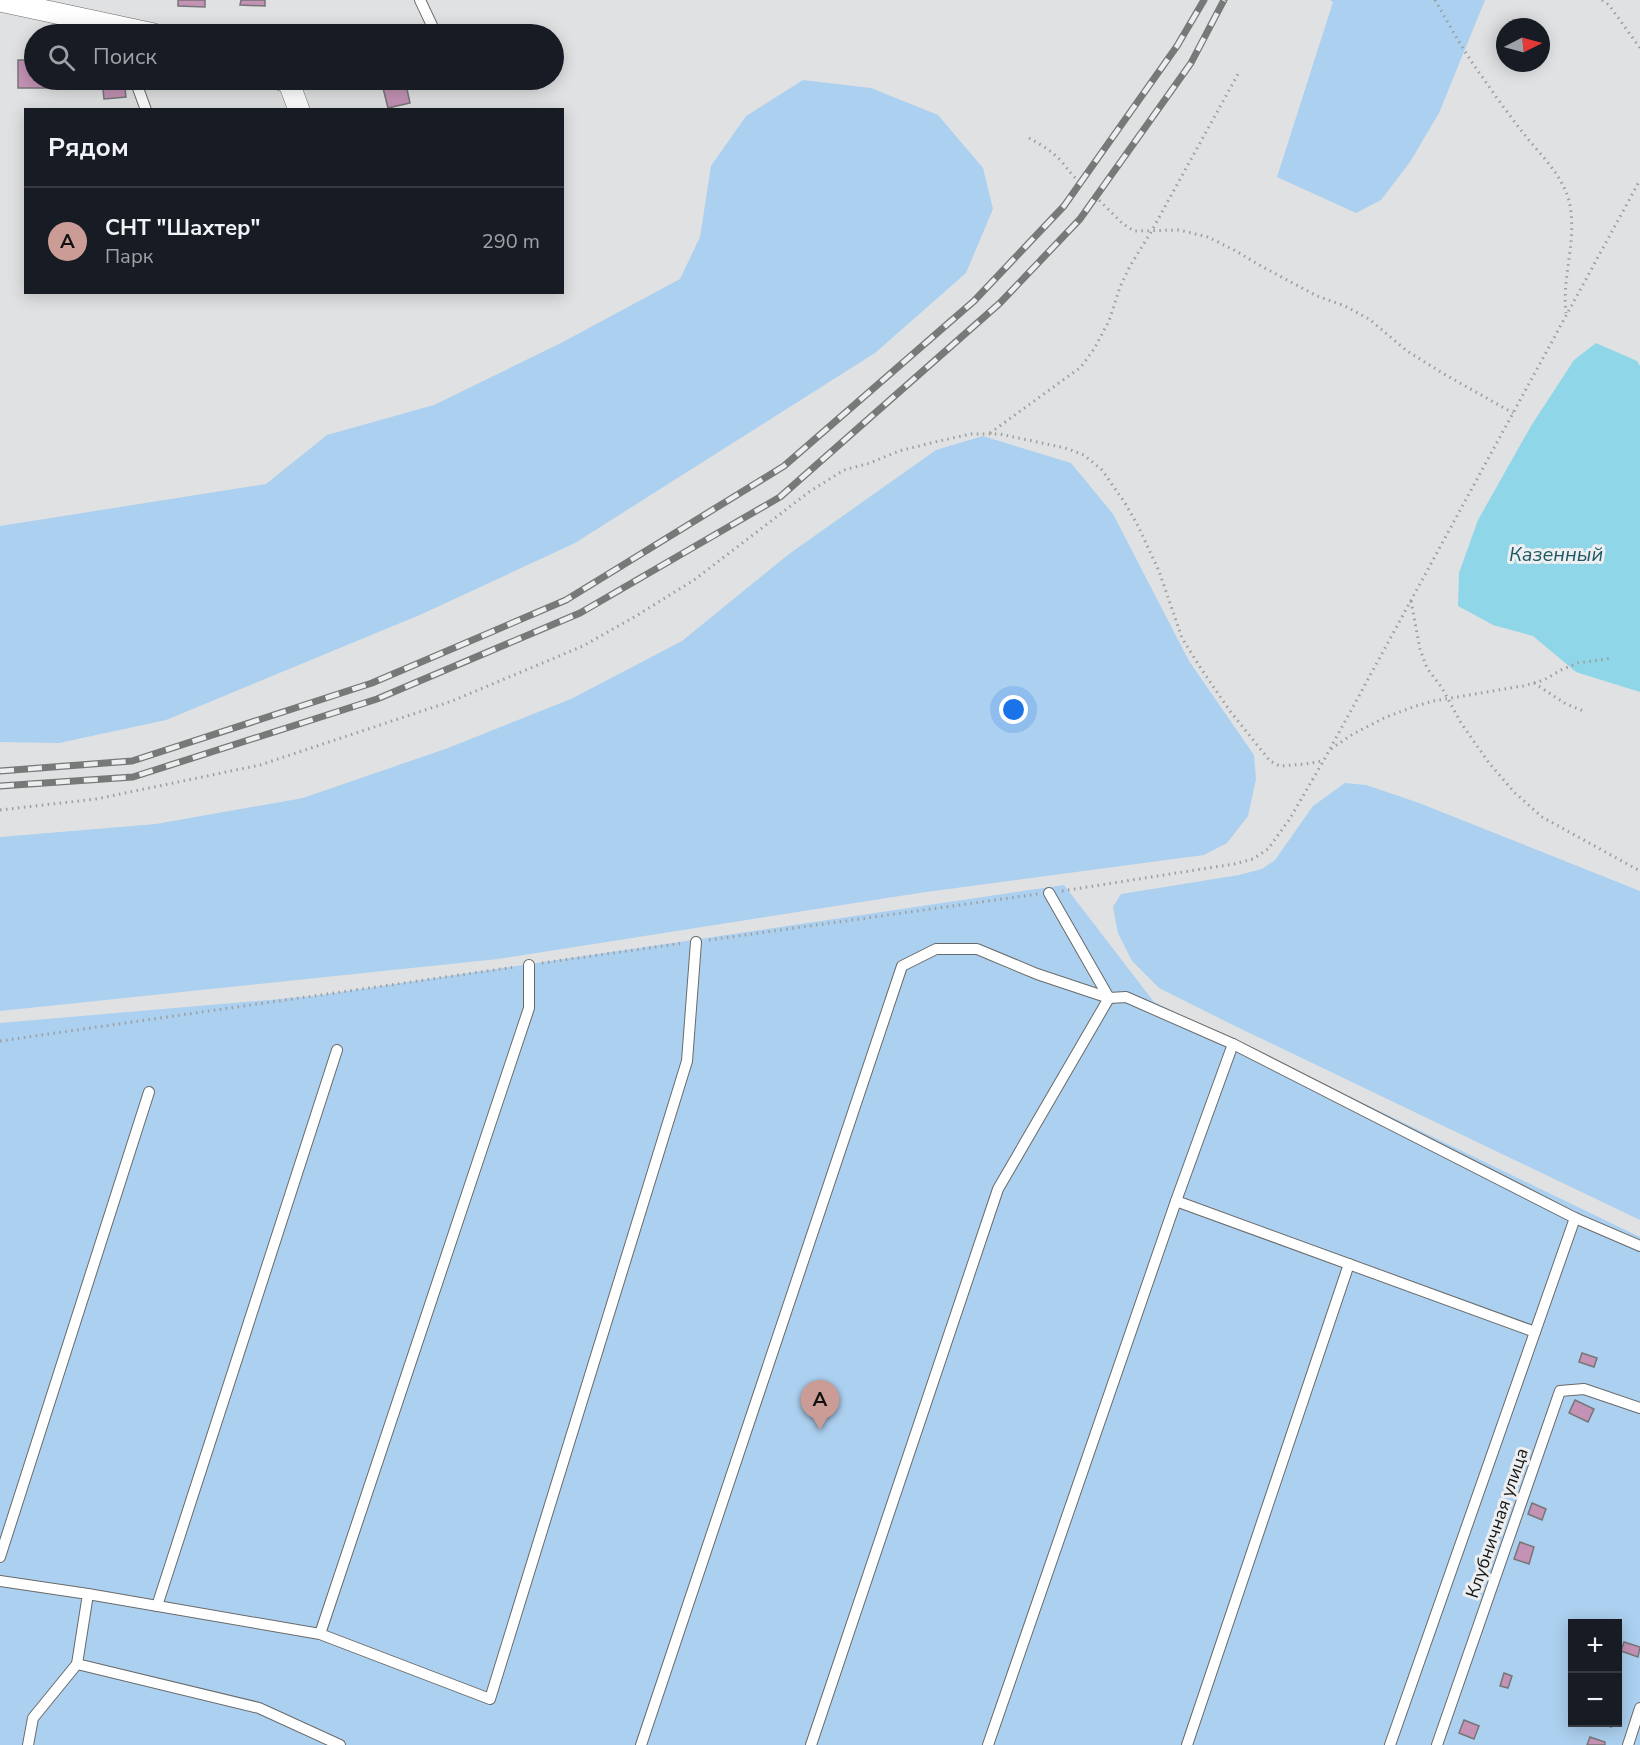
<!DOCTYPE html>
<html lang="ru">
<head>
<meta charset="utf-8">
<style>
	:root { --surface:#171b24; --page:#20242c; --text:#f1f3f6; --muted:#9ea1a6; --line:#363941; --accent:#ca9c95 }
	body { margin:0; font-family:"Nunito Sans",sans-serif; background:var(--page); color:var(--text) }
	.controls { position:absolute; right:18px; bottom:18px; display:grid; overflow:hidden; border-radius:0px; box-shadow:0 3px 15px #0003 }
	.controls button { width:54px; height:54px; display:grid; place-items:center; padding:0; border:0; border-bottom:2px solid var(--line); background:var(--surface); color:var(--text); font:30px sans-serif }
	.compass { position:absolute; left:1496px; top:18px; width:54px; height:54px; border-radius:50%; background:var(--surface); box-shadow:0 3px 15px #0003; rotate:84deg }
	.you { position:absolute; left:1014px; top:710px; width:21px; height:21px; margin:-15px; border:4px solid #fff; border-radius:50%; background:#1a73e8; box-shadow:0 0 0 9px #1a73e833 }
	.badge { display:grid; place-items:center; width:39px; height:39px; border-radius:50%; background:var(--accent); color:#111; font-size:20px; font-weight:700 }
	.pin { position:absolute; translate:-50% -50px; filter:drop-shadow(0 2px 3px #0008) }
	.pin::after { content:''; position:absolute; top:32px; width:21px; height:18px; background:inherit; clip-path:polygon(0 0,100% 0,50% 100%) }
	.list { margin:0; padding:0; list-style:none }
	h2 { display:flex; justify-content:space-between; align-items:center; height:78px; margin:0; padding:0 24px; font-size:26px }
	h2 small { font-size:20px; font-weight:400; color:var(--muted) }
	.list li { display:grid; grid-template-columns:39px 1fr auto; gap:18px; align-items:center; box-sizing:border-box; height:108px; padding:0 24px; border-top:2px solid var(--line) }
	.list b { display:block; font-size:22px; white-space:nowrap }
	.list p { margin:0; font-size:20px; white-space:nowrap; color:var(--muted) }
	.list em { font-size:20px; font-style:normal; color:var(--muted) }
	.icon { flex:none; width:33px; height:33px; fill:none; stroke:currentColor; stroke-width:2; stroke-linecap:round; stroke-linejoin:round }
	.map { position:relative; flex:none; width:1640px; height:1745px; overflow:hidden }
	.search { position:absolute; background:var(--surface); box-shadow:0 3px 15px #0003; left:24px; top:24px; width:540px; height:66px; display:flex; align-items:center; gap:15px; box-sizing:border-box; padding:0 21px; border-radius:33px; color:var(--muted); font-size:22px }
	.panel { position:absolute; background:var(--surface); box-shadow:0 3px 15px #0003; left:24px; top:108px; width:540px; height:186px; border-radius:0px }
	.map>svg:first-child { display:block }
	.green { fill:#acd0f0; fill-rule:evenodd }
	.water { fill:#8fd7e8 }
	.building { fill:#c492b5; stroke:#777677; stroke-width:1.5 }
	.lines { fill:none; stroke-linecap:round; stroke-linejoin:round }
	.service-casing { stroke:#696a6a; stroke-width:12 }
	.minor-casing { stroke:#696a6a; stroke-width:22 }
	.path { stroke:#9d9e9e; stroke-width:3; stroke-dasharray:1.5 4.5; stroke-linecap:butt }
	.service { stroke:#fff; stroke-width:10 }
	.minor { stroke:#fff; stroke-width:21 }
	.rail-casing { stroke:#777878; stroke-width:7 }
	.rail { stroke:#edeeef; stroke-width:4.5; stroke-dasharray:14; stroke-linecap:butt }
	.labels { text-anchor:middle; dominant-baseline:central; stroke-width:6; stroke-linejoin:round; paint-order:stroke }
	.street-label { font-size:18px; fill:#161717; stroke:#edeeef }
	.water-label { font-size:20px; font-style:italic; fill:#1d5965; stroke:#edeeef }
</style>
</head>
<body>
<div class="map">
<svg width="1640" height="1745" viewBox="0 0 1640 1745">
	<rect width="100%" height="100%" fill="#e0e1e2"/>
	<g class="green">
		<path d="M1330 0H1485L1439 113 1410 162 1381 200 1356 213 1277 177 1333 2Z"/>
		<path d="M803 80 871 88 938 115 983 168 993 209 966 273 875 353 575 543 422 614 166 720 59 743 0 742V526L266 484 327 435 434 405 561 343 680 279 700 237 711 166 746 116Z"/>
		<path d="M983 436 1071 463 1113 514 1189 661 1254 755 1256 779 1248 816 1227 843 1204 855 919 893 498 959 0 1011V837L156 824 303 798 448 748 571 699 682 641 789 554 936 450Z"/>
		<path d="M1345 783 1366 785 1419 803 1640 891V1220L1237 1027 1159 988 1132 961 1118 933 1113 907 1121 894 1239 875 1262 869 1275 860 1313 806Z"/>
		<path d="M1064 885 1154 1002 1640 1237V1745H0V1023L314 996ZM1572 1624H1618V1722H1572Z"/>
	</g>
	<path class="water" d="M1596 343 1637 361 1640 366V692L1576 672 1533 636 1493 625 1458 606 1459 573 1478 520 1531 426 1574 360Z"/>
	<g class="building">
		<path d="M178 0H205V7L178 6Z"/>
		<path d="M241 0H265V6L240 5Z"/>
		<path d="M18 60H34V80H51V88H18Z"/>
		<path d="M102 80H124L126 97 104 99Z"/>
		<path d="M397 80H405L410 103 388 108 382 84Z"/>
		<path d="M1582 1353 1597 1358 1594 1367 1579 1362Z"/>
		<path d="M1575 1400 1594 1409 1588 1422 1569 1413Z"/>
		<path d="M1532 1503 1546 1509 1542 1520 1528 1514Z"/>
		<path d="M1520 1542 1534 1547 1529 1564 1514 1559Z"/>
		<path d="M1624 1642 1640 1647 1638 1657 1621 1651Z"/>
		<path d="M1504 1673 1512 1676 1508 1688 1500 1686Z"/>
		<path d="M1464 1720 1479 1726 1474 1739 1459 1733Z"/>
		<path d="M1597 1722H1612L1611 1727Z"/>
		<path d="M1590 1737 1605 1742V1745H1587Z"/>
	</g>
	<g class="lines">
		<defs>
			<g id="service">
				<path d="M420 0 436 34"/>
				<path d="M135 80 146 110"/>
				<path d="M1049 893 1109 998 1126 997 1233 1044 1575 1218 1640 1246"/>
				<path d="M1176 1201 1535 1332"/>
				<path d="M0 1557 149 1092"/>
				<path d="M0 1581 88 1594 77 1664 259 1708 340 1745"/>
				<path d="M88 1594 320 1634 490 1699 687 1061 696 942"/>
				<path d="M157 1606 337 1050"/>
				<path d="M320 1634 529 1008V965"/>
				<path d="M28 1745 33 1718 77 1664"/>
				<path d="M641 1745 902 966 936 949H977L1037 974 1109 998 998 1189 811 1745"/>
				<path d="M988 1745 1176 1201 1233 1044"/>
				<path d="M1187 1745 1349 1264"/>
				<path d="M1390 1745 1575 1218"/>
				<path d="M1437 1745 1560 1391 1584 1389 1640 1408"/>
				<path d="M1628 1745 1640 1708"/>
			</g>
			<g id="minor">
				<path d="M0 1 154 34"/>
				<path d="M281 80 289 83 299 110"/>
			</g>
		</defs>
		<use href="#service" class="service-casing"/>
		<use href="#minor" class="minor-casing"/>
		<g class="path">
			<path d="M1435 0C1450 26 1465 54 1483 78 1496 97 1510 116 1524 134 1543 158 1568 180 1571 212 1575 246 1562 279 1566 313"/>
			<path d="M1602 0 1609 5 1640 48"/>
			<path d="M1029 138C1040 144 1052 151 1061 161 1068 169 1072 176 1081 183"/>
			<path d="M1095 196 1123 224 1134 231 1179 230 1208 237 1236 251 1261 266 1317 296 1345 306 1369 319 1407 351 1444 374 1513 413"/>
			<path d="M990 433 1081 367 1094 349 1109 321 1120 287 1130 266 1151 232 1238 74"/>
			<path d="M1411 601 1420 649 1427 668 1442 688 1461 723 1489 763 1515 793 1542 817 1640 871"/>
			<path d="M1534 683 1566 704 1586 712"/>
			<path d="M1331 749 1353 734 1386 717 1416 706 1433 701 1523 686 1544 680 1561 670 1578 663 1613 658"/>
			<path d="M0 810 96 799 260 765 452 701 583 646 636 616 694 580 809 492 844 470 870 463 899 451 939 441 971 434H1000L1065 448 1084 455 1102 470 1125 503 1138 526 1159 571 1182 638 1202 670 1230 711 1270 761 1280 766 1306 764 1322 761"/>
			<path d="M1062 891 1234 864 1253 859 1268 849 1289 820 1324 760 1640 180"/>
			<path d="M709 940 1038 894"/>
			<path d="M542 963 684 943"/>
			<path d="M0 1041 515 967"/>
		</g>
		<use href="#service" class="service"/>
		<use href="#minor" class="minor"/>
		<defs>
			<g id="rail">
				<path d="M0 771 132 761 372 683 566 600 784 466 974 301 1064 206 1177 46 1204 0"/>
				<path d="M0 786 133 777 377 699 580 613 780 497 1000 303 1080 219 1191 63 1224 0"/>
			</g>
		</defs>
		<use href="#rail" class="rail-casing"/>
		<use href="#rail" class="rail"/>
	</g>
	<g class="labels">
		<g class="street-label">
			<text transform="translate(1497 1523) rotate(-71)">Клубничная улица</text>
		</g>
		<g class="water-label">
			<text x="1556" y="554">Казенный</text>
		</g>
	</g>
</svg>
<div class="controls">
<button>+</button>
<button>−</button>
</div>
<svg class="compass" viewBox="-18 -18 36 36"><path d="M0-13l5 13h-10z" fill="#e53935"/><path d="M0 13l5-13h-10z" fill="#9ea1a6"/></svg>
<div class="you"></div>
<div class="pin badge" style="left:820px;top:1430px">A</div>
<div class="search"><svg class="icon" aria-label="search" viewBox="0 0 24 24"><circle cx="10" cy="10" r="6"/><path d="M15 15l6 6"/></svg>Поиск</div>
<section class="panel">
<h2>Рядом<small></small></h2>
<ul class="list">
<li><span class="badge">A</span><div><b>СНТ &quot;Шахтер&quot;</b><p>Парк</p></div><em>290 m</em></li>
</ul>
</section>
</div>
</body>
</html>
